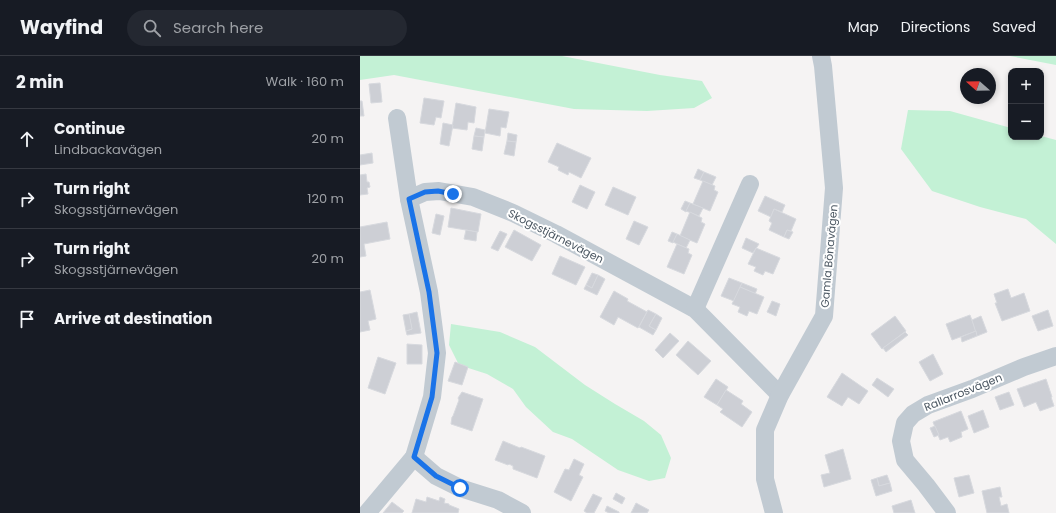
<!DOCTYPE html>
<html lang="en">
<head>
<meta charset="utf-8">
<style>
	:root { --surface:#171b24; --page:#242831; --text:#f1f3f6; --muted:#9ea1a6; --line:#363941 }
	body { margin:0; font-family:Poppins,sans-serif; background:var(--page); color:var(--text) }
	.controls { position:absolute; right:12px; top:12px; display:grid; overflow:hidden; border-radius:8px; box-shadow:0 2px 6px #0003 }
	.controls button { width:36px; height:36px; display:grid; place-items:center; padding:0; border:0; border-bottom:1px solid var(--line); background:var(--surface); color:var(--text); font:20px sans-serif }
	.compass { position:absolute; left:600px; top:12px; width:36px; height:36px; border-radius:50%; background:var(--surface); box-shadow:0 2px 6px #0003; rotate:290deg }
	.stop { position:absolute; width:12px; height:12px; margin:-9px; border:3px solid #1a73e8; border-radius:50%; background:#fff }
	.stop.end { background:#1a73e8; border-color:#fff; box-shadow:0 1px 4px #0008 }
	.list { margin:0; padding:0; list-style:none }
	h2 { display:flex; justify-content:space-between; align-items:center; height:52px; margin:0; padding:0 16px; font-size:17px }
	h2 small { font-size:13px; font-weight:400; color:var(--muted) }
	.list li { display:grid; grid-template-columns:26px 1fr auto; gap:12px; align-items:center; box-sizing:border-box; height:60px; padding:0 16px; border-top:1px solid var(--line) }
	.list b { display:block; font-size:15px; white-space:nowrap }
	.list p { margin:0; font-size:13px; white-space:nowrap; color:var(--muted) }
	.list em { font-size:13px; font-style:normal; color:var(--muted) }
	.icon { flex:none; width:22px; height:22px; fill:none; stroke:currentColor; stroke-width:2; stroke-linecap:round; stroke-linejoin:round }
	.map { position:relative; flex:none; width:696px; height:457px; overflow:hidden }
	header { display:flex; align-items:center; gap:24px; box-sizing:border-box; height:56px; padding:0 20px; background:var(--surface); border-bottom:1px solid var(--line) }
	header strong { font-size:19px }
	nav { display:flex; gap:22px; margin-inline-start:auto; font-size:14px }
	.search { width:280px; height:36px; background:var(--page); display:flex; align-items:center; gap:10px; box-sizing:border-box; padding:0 14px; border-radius:22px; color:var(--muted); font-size:15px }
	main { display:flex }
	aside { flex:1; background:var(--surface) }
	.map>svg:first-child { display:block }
	.green { fill:#c3f1d5 }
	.building { fill:#cdcfd5; stroke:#d7d9de }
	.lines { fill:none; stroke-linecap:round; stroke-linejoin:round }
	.minor { stroke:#c1cad2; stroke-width:18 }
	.route { stroke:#1a73e8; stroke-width:5 }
	.labels { text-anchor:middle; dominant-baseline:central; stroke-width:4; stroke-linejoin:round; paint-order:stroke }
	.street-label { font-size:11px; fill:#4a5661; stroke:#fff }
</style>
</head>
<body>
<header>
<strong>Wayfind</strong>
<div class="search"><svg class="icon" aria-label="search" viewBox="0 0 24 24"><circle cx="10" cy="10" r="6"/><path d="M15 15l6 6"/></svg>Search here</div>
<nav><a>Map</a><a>Directions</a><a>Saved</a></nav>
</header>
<main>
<aside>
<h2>2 min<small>Walk · 160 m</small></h2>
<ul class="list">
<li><svg class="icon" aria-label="ahead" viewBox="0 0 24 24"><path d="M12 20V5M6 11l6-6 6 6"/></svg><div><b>Continue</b><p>Lindbackavägen</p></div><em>20 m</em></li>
<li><svg class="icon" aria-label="right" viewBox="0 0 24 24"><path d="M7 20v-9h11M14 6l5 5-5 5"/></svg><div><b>Turn right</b><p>Skogsstjärnevägen</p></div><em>120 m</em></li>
<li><svg class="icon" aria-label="right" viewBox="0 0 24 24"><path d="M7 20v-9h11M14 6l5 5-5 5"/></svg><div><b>Turn right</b><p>Skogsstjärnevägen</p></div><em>20 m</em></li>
<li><svg class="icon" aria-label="arrive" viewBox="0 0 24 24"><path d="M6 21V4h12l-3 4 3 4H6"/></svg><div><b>Arrive at destination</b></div></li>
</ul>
</aside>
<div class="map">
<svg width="696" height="457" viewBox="0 0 696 457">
	<rect width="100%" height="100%" fill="#f5f3f3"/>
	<g class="green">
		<path d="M0 0H202L300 19 342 25 352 42 334 52 287 55 214 53 34 19 0 24Z"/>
		<path d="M650 0H696V9Z"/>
		<path d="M548 54 590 55 651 72V81H681V80L696 84V188L666 163 620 151 572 135 541 93Z"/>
		<path d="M91 268 140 276 175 291 225 329 255 348 284 365 301 379 311 402 305 422 289 425 258 414 212 383 193 376 166 351 153 333 127 318 99 309 89 289Z"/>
	</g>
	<g class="building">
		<path d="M20 27 22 46 11 47 9 28Z"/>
		<path d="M64 42 84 45 81 62 76 61 74 69 60 67Z"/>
		<path d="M0 45H2L4 60H0Z"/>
		<path d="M96 47 116 51 114 67 108 66 107 74 92 72Z"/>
		<path d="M129 53 149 56 146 72 141 71 140 80 125 77Z"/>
		<path d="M83 67 93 69 89 90 80 88Z"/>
		<path d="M116 72 125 74 124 81 114 80Z"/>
		<path d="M148 77 157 79 156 86 147 85Z"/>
		<path d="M114 80 124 81 122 95 112 93Z"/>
		<path d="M147 85 156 86 154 100 144 98Z"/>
		<path d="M197 87 231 102 221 122 209 116 208 119 198 114 199 111 188 106Z"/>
		<path d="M12 97 13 107 0 109V99Z"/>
		<path d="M338 113 344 116 340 124 334 122Z"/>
		<path d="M344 116 356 121 352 129 340 124Z"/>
		<path d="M6 118 7 126H9L10 131 7 132 8 138 0 139V119Z"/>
		<path d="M343 125 355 130 354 134 358 136 350 155 333 148Z"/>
		<path d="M220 129 235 136 227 153 212 146Z"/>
		<path d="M253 131 276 141 268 159 245 149Z"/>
		<path d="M405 140 425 149 422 156 414 153 411 161 398 155Z"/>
		<path d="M325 145 330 147 326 156 321 153Z"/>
		<path d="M330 147 343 152 339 160 326 155Z"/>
		<path d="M91 152 121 158 118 176 88 171Z"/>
		<path d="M414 153 436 163 431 175 427 174 424 181 409 174 412 167 409 165Z"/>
		<path d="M330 156 342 162 341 166 345 168 337 187 320 180Z"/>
		<path d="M76 158 84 160 80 179 72 177Z"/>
		<path d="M274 165 288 171 279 189 266 183Z"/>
		<path d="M27 166 30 183 4 188 6 200 0 201V171Z"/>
		<path d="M106 174 117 176 116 185 104 183Z"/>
		<path d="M154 174 181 189 172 205 145 191Z"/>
		<path d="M427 174 433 176 429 183 424 181Z"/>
		<path d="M140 175 147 178 138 195 131 192Z"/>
		<path d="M312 176 317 178 313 187 308 185Z"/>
		<path d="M317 178 330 184 326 192 313 186Z"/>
		<path d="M386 182 399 188 393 197 382 192Z"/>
		<path d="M317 188 329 193 328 197 332 199 324 218 307 211Z"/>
		<path d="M396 192 420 202 413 218 405 215 403 219 394 215 396 211 388 208Z"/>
		<path d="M200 200 225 211 216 229 192 218Z"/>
		<path d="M232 217 238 219 232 232 226 229Z"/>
		<path d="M238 219 245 223 237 239 224 233 226 229 232 232Z"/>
		<path d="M369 222 382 227 374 245 361 240Z"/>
		<path d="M382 227 397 233 395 238 380 231Z"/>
		<path d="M380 231 404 241 397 258 389 255 387 260 378 256 380 251 372 248Z"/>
		<path d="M648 233 651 242 664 237 670 255 642 265 635 247H637L634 238Z"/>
		<path d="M10 234 16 263 8 265 10 274 0 276V236Z"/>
		<path d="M254 235 268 243 267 245 287 256 278 272 258 261 254 269 240 261Z"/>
		<path d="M412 245 420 248 416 260 407 256Z"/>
		<path d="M288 254 296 258 289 270 296 274 293 279 279 271Z"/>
		<path d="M688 254 693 270 678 275 672 260Z"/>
		<path d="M57 256 61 277 47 279 46 275 52 273 49 258Z"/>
		<path d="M49 258 52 273 46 275 43 259Z"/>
		<path d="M296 258 302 262 296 274 289 270Z"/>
		<path d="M610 259 616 275 592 284 586 268Z"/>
		<path d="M535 260 546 275 522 293 511 278Z"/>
		<path d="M621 260 627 276 617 280 612 264Z"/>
		<path d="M616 275 617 280 602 286 601 281Z"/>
		<path d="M545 276 548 279 526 296 523 292Z"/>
		<path d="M310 277 319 285 303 302 295 294Z"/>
		<path d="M328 285 351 305 338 319 316 299Z"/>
		<path d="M47 288 62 289V308H47Z"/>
		<path d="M573 298 583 318 570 325 559 306Z"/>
		<path d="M18 301 36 307 25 338 8 332Z"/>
		<path d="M95 306 108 311 102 329 88 325Z"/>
		<path d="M482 317 508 335 499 348 488 341 482 350 467 341Z"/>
		<path d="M517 322 534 333 528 341 512 329Z"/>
		<path d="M356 323 368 331 357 349 344 341Z"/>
		<path d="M686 323 692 341H691L694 350 680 355 676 346 664 351 657 333Z"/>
		<path d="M366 334 383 345 381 348 392 356 382 371 360 356 363 353 357 349Z"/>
		<path d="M102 336 123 343 112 375 91 368 92 361 93 360 99 344 98 342Z"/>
		<path d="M649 336 654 349 640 354 635 341Z"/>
		<path d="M623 354 629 371 614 377 608 360Z"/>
		<path d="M601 355 608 373 601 376 602 381 590 386 588 381 580 384 573 366Z"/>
		<path d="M575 370 579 379 574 381 570 372Z"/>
		<path d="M143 385 160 392 161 391 185 400 177 422 153 413V410L149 408 148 409 135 404Z"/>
		<path d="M483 393 491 423 464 431 461 419 470 417 465 399Z"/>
		<path d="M214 403 224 408 219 419 223 421 211 445 194 436 205 413 209 414Z"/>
		<path d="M527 419 530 427 519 430 517 422Z"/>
		<path d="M609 419 614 437 599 441 594 422Z"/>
		<path d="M517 422 519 430 530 427 532 435 516 440 511 424Z"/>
		<path d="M640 431 642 441H639L641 450 647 448 649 457H627L622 435Z"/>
		<path d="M256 437 265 442 262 448 253 443Z"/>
		<path d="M233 438 242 442 234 457H227L224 455Z"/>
		<path d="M67 441 79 445 80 441 85 443 84 447 89 448V449L99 453 98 457H52L56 443 66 446Z"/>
		<path d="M551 444 555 457H534L532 450Z"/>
		<path d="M32 446 44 455 42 457H23Z"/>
		<path d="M276 447 289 454 287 457H271Z"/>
		<path d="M247 450 259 456V457H249L245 455Z"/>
	</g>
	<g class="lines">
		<g class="minor">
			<path d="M49 143 65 136 79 135 113 141 153 157 196 178 335 253 420 339"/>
			<path d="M335 253 390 128"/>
			<path d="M54 401 76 420 100 432 138 444 162 457"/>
			<path d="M7 457 54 401 72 341 77 297 69 236 49 143 37 62"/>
			<path d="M414 457 405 423V374L420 339 464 260 474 132 463 10 461 0"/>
			<path d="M587 457 566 429 545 404 541 385 545 367 553 358 568 349 612 333 664 311 696 300"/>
		</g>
	</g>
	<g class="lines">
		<path class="route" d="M93 138 78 135 65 136 49 143 69 236 77 297 72 341 54 401 76 420 100 432"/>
	</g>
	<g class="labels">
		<g class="street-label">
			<text transform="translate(196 180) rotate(27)">Skogsstjärnevägen</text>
			<text transform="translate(469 200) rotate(-85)">Gamla Bönavägen</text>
			<text transform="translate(603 336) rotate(-22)">Rallarrosvägen</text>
		</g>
	</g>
</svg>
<div class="controls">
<button>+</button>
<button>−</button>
</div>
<svg class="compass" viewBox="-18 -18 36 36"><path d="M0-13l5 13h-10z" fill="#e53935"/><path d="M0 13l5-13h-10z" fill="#9ea1a6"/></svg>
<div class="stop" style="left:100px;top:432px"></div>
<div class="stop end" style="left:93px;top:138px"></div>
</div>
</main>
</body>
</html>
